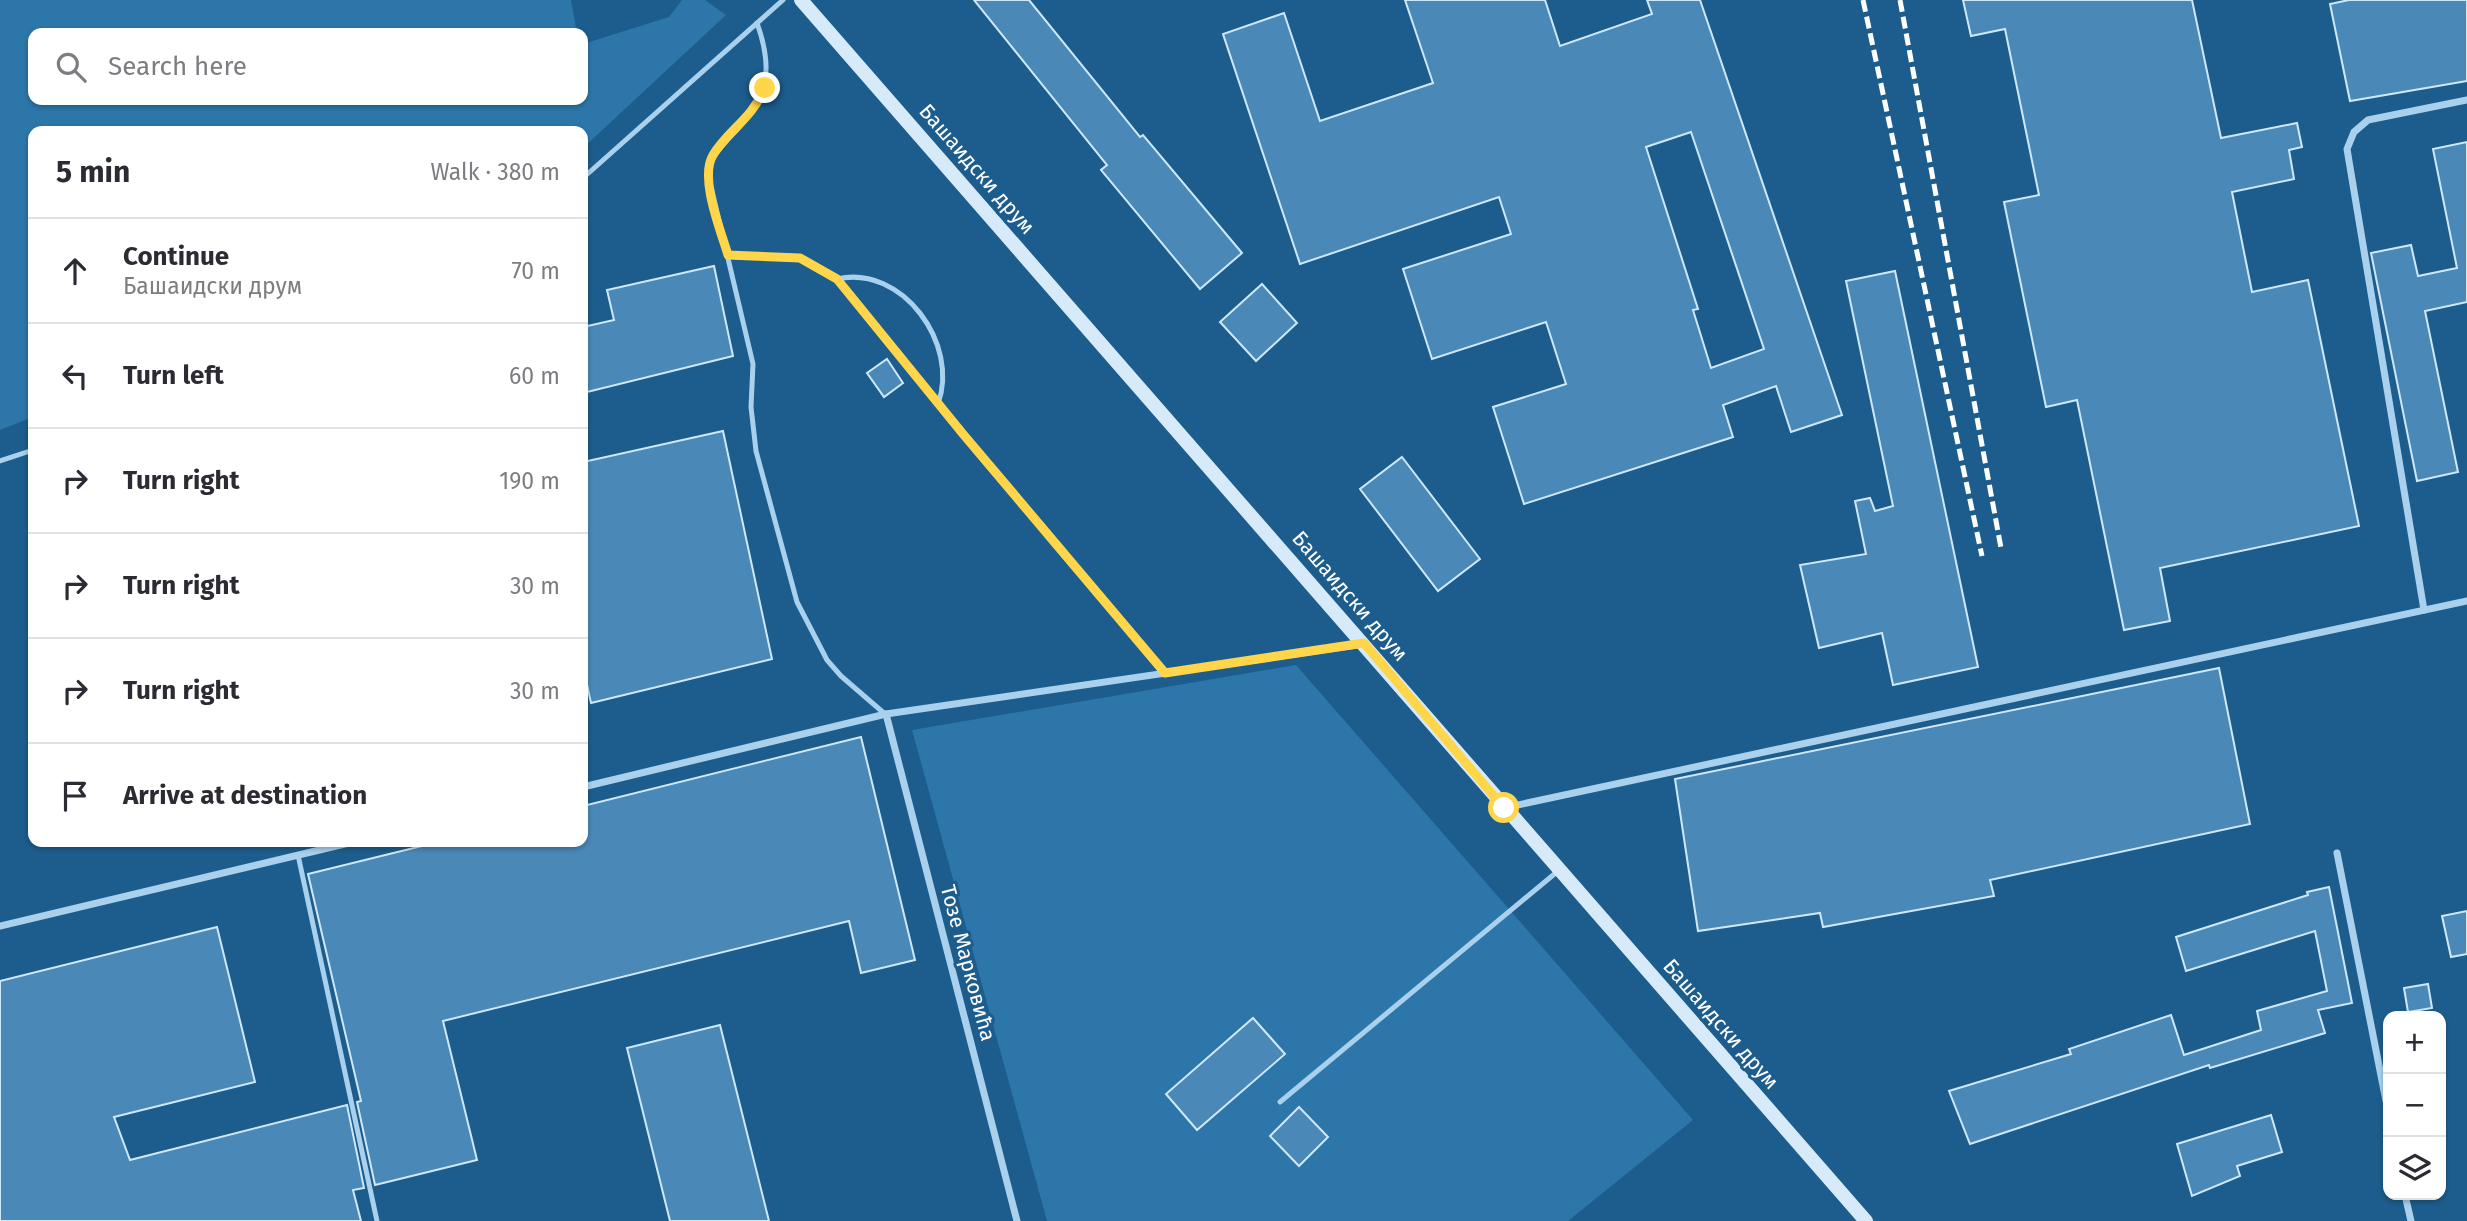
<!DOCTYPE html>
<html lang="en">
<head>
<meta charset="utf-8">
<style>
	:root { --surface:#fff; --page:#f2f2f3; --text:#2b2b33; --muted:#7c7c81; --line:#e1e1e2 }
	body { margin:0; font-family:"Fira Sans",sans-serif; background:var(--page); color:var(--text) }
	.controls { position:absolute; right:21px; bottom:21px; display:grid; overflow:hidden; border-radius:14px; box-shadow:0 2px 5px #0004 }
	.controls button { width:63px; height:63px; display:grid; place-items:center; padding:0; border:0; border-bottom:2px solid var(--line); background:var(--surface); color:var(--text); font:35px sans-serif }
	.stop { position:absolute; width:21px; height:21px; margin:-16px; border:5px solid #ffd54a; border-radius:50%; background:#fff }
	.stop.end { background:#ffd54a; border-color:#fff; box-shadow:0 2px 7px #0008 }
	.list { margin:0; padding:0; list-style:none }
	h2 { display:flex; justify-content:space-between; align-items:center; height:91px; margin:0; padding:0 28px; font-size:30px }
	h2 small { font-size:23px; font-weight:400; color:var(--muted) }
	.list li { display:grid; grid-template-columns:46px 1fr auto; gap:21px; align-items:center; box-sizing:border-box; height:105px; padding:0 28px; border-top:2px solid var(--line) }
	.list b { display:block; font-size:26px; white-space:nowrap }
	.list p { margin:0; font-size:23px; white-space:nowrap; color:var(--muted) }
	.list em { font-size:23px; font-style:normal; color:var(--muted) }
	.icon { flex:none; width:38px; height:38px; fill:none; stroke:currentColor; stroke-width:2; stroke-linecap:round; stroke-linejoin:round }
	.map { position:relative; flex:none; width:2467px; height:1221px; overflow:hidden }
	.search { position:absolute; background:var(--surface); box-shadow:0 2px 5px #0004; left:28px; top:28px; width:560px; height:77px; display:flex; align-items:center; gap:18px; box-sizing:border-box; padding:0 24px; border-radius:14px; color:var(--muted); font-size:26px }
	.panel { position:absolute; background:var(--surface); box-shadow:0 2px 5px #0004; left:28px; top:126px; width:560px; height:721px; border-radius:14px }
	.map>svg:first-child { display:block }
	.green { fill:#2c76a9 }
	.building { fill:#4988b7; stroke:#cfe8f9; stroke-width:2; fill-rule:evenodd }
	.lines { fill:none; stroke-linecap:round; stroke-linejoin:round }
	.lane { stroke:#a9d1ed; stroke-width:5 }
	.street { stroke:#a9d1ed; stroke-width:7 }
	.secondary { stroke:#d6eafa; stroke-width:14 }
	.rail { stroke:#fff; stroke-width:5; stroke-dasharray:12 5; stroke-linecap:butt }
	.route { stroke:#ffd54a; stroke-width:9 }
	.labels { text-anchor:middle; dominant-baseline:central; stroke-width:6; stroke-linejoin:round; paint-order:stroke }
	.street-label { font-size:21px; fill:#fff; stroke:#1c5d8d }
</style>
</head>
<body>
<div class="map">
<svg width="2467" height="1221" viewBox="0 0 2467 1221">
	<rect width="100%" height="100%" fill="#1c5d8d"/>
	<g class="green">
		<path d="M0 0H571L577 33H33V100H583V44L669 17 682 0H705L726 15 583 148V131H33V417L0 430Z"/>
		<path d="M1296 665 1693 1120 1568 1221H1047L912 730Z"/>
	</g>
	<g class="building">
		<path d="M974 0H1029L1140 137 1143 135 1242 253 1200 289 1101 170 1107 165Z"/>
		<path d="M1405 0H1545L1560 46 1652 14 1647 0H1700L1842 415 1791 432 1776 386 1723 405 1733 437 1524 504 1493 407 1566 384 1546 322 1432 359 1403 269 1511 234 1499 197 1300 264 1223 34 1284 13 1320 121 1433 83ZM1691 132 1764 349 1711 368 1693 310 1698 309 1646 147Z"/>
		<path d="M1963 0H2192L2221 138 2297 123 2302 147 2289 150 2294 179 2232 192 2252 292 2308 280 2359 526 2160 568 2170 621 2124 630 2077 400 2046 407 2004 202 2039 195 2005 29 1971 36Z"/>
		<path d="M2349 0H2467V81L2350 101 2330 4Z"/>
		<path d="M2467 142V302L2425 311 2458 472 2417 481 2371 253 2411 245 2418 276 2457 268 2433 149Z"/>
		<path d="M714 266 733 356 583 393V327L614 320 607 290Z"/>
		<path d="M1895 271 1978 667 1893 685 1882 633 1819 648 1800 565 1866 554 1855 501 1870 498 1875 511 1893 506 1846 281Z"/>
		<path d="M1262 284 1297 323 1256 361 1220 322Z"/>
		<path d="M887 359 903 383 884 397 867 373Z"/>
		<path d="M723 431 772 659 591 703 583 666V462Z"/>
		<path d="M1402 457 1480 559 1438 591 1360 489Z"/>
		<path d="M2219 668 2250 824 1990 880 1994 896 1823 927 1820 913 1698 931 1675 779Z"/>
		<path d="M861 737 915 960 861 973 849 921 443 1021 477 1160 375 1185 357 1102 361 1101 308 874 438 842H583V806Z"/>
		<path d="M2329 887 2352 1003 2318 1010 2325 1033 2210 1068 2209 1065 1970 1144 1949 1091 2071 1054 2069 1049 2171 1015 2184 1055 2261 1030 2257 1011 2327 991 2315 931 2186 971 2176 937 2308 895 2307 892Z"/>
		<path d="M2467 911V954L2451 957 2442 916Z"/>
		<path d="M217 927 255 1082 114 1117 130 1160 347 1105 364 1188 353 1190 361 1221H0V981Z"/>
		<path d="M2428 984 2432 1008 2408 1012 2404 988Z"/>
		<path d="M1253 1018 1285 1054 1197 1130 1166 1094Z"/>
		<path d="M720 1025 769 1221H670L627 1048Z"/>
		<path d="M1299 1107 1328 1137 1299 1166 1270 1136Z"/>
		<path d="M2271 1115 2282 1152 2237 1166 2240 1176 2192 1196 2177 1144Z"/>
	</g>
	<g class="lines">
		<g class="lane">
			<path d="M757 23C775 73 767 100 730 137 719 149 711 157 708 174L753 364 751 407 756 451 797 602 827 660 841 676 885 714"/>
			<path d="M583 178 783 0"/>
			<path d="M728 255 800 258 837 279 963 434 1165 673"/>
			<path d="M837 279C902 264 960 344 938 404"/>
			<path d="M0 461 33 450"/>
			<path d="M298 855 377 1221"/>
			<path d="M1280 1102 1558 871"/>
		</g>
		<g class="street">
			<path d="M2424 610 2347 149 2354 132 2368 120 2467 100"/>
			<path d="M886 714 1017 1221"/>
			<path d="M583 787 886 714 1364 644"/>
			<path d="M1504 808 2467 601"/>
			<path d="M2337 853 2388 1111"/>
			<path d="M0 926 353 842"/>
			<path d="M2405 1195 2411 1221"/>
		</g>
		<path class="secondary" d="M801 0 1866 1221"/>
		<g class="rail">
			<path d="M1863 0 1982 556"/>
			<path d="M1900 0 2001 548"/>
		</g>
	</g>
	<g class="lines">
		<path class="route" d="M765 88C750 121 729 129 713 155 699 178 721 231 728 255L800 258 837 279 963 434 1165 673 1364 643 1504 808"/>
	</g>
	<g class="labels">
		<g class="street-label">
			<text transform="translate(977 169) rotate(49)">Башаидски друм</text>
			<text transform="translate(1350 596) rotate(49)">Башаидски друм</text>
			<text transform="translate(968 963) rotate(75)">Тозе Марковића</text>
			<text transform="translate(1721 1024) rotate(49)">Башаидски друм</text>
		</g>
	</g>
</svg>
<div class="controls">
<button>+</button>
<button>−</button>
<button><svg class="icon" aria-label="layers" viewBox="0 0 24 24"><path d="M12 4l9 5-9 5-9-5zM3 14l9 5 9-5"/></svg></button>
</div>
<div class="stop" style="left:1504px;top:808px"></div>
<div class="stop end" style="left:765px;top:88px"></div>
<div class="search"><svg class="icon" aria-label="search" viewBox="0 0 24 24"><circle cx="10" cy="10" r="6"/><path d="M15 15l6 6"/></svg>Search here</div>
<section class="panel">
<h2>5 min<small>Walk · 380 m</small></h2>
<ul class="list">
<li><svg class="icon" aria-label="ahead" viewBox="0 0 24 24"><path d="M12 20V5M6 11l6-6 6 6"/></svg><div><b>Continue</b><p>Башаидски друм</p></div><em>70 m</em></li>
<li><svg class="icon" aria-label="left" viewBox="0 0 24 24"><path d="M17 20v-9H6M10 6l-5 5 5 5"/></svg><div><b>Turn left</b></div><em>60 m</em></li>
<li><svg class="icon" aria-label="right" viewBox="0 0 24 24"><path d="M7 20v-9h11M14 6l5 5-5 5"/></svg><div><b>Turn right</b></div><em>190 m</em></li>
<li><svg class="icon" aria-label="right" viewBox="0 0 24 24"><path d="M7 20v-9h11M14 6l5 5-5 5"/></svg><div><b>Turn right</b></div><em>30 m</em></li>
<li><svg class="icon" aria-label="right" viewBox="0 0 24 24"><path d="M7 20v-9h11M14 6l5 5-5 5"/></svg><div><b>Turn right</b></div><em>30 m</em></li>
<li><svg class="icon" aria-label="arrive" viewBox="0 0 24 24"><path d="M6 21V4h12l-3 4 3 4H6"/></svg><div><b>Arrive at destination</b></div></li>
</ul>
</section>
</div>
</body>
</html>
